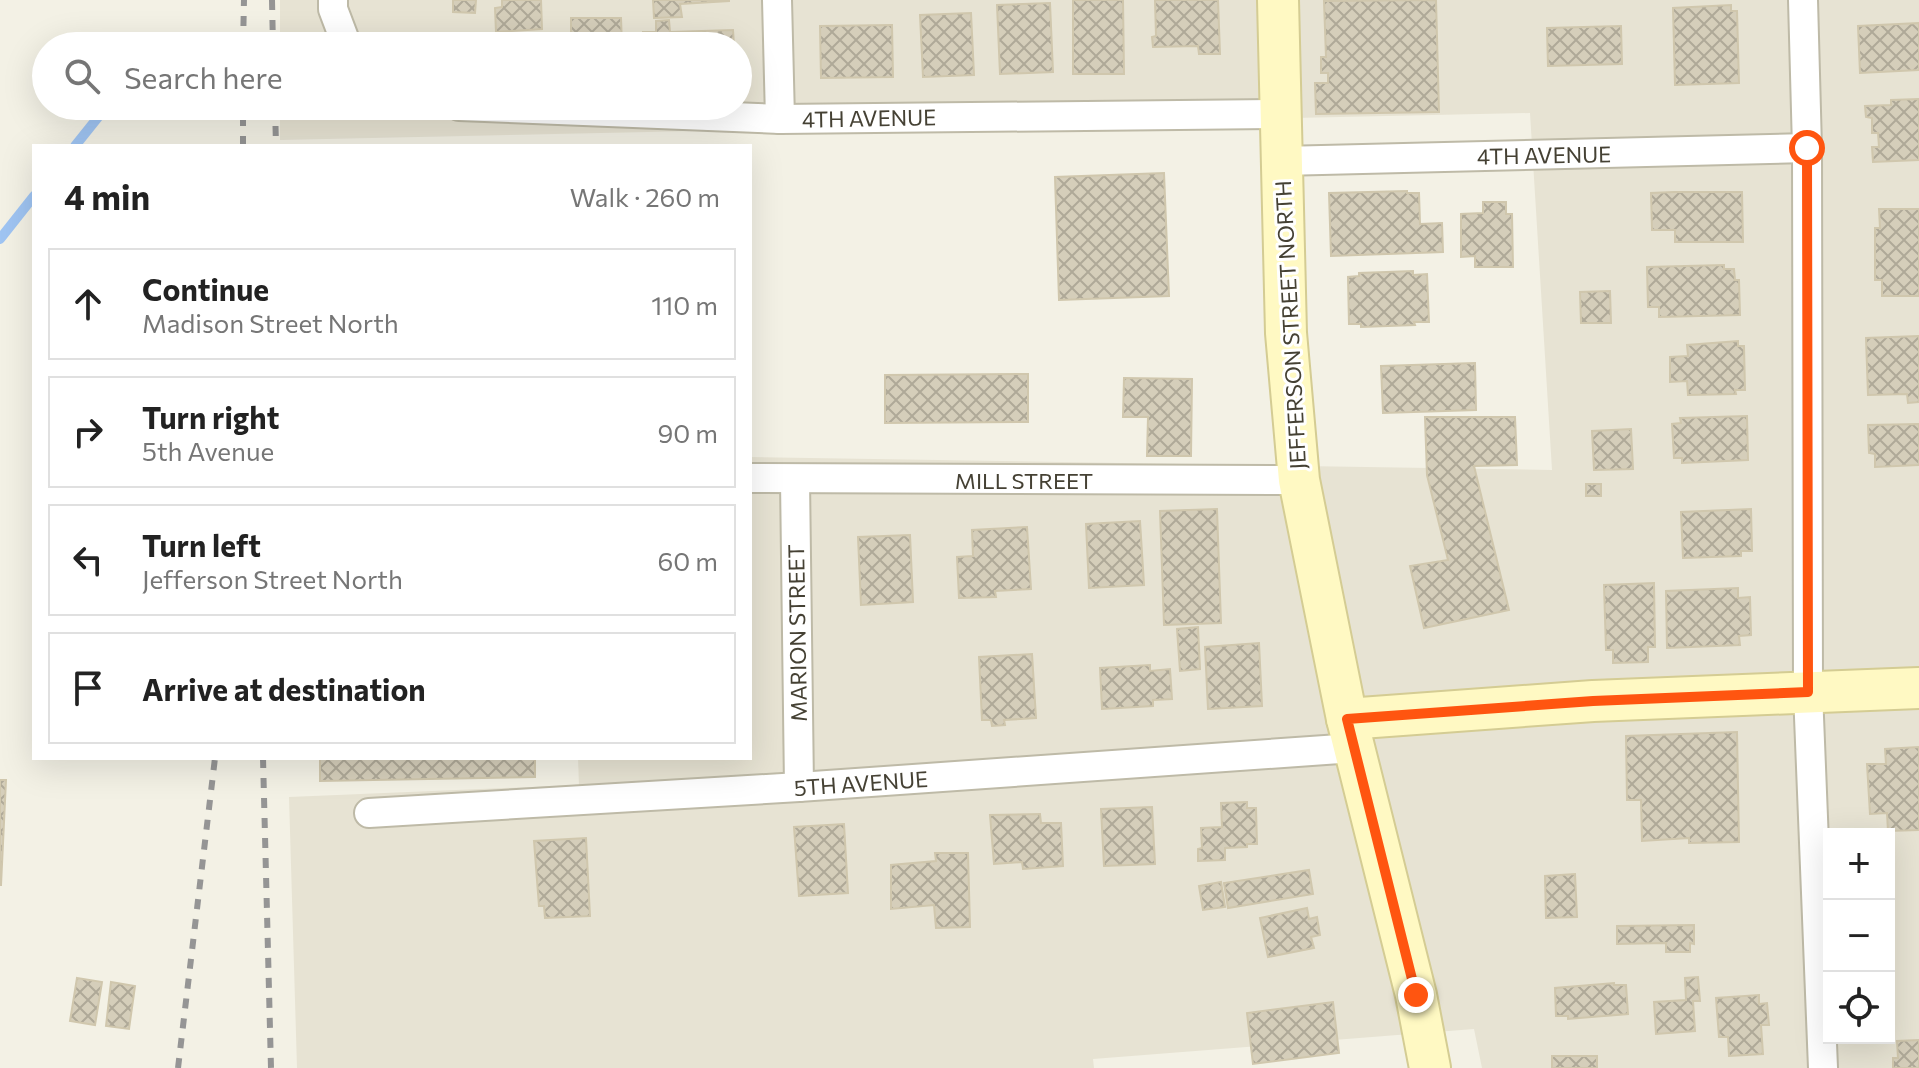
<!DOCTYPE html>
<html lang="en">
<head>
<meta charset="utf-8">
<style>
	:root { --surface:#fff; --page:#f6f6f6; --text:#222; --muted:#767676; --line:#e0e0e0 }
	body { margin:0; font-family:Commissioner,sans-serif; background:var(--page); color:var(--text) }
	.controls { position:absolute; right:24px; bottom:24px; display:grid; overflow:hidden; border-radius:0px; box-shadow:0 8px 32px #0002 }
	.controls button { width:72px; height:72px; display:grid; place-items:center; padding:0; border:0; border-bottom:2px solid var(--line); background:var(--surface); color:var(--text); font:40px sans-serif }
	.stop { position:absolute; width:24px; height:24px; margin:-18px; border:6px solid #ff5510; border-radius:50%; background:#fff }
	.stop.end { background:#ff5510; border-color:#fff; box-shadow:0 2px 8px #0008 }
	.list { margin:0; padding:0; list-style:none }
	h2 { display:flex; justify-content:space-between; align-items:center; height:104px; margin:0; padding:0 32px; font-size:34px }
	h2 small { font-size:26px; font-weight:400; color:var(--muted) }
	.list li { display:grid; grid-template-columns:52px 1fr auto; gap:24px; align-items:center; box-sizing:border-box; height:112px; margin:0 16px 16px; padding:0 16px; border:2px solid var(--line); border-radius:0px }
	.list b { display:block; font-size:30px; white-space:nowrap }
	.list p { margin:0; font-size:26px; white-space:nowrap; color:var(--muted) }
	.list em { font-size:26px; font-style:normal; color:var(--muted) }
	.icon { flex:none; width:44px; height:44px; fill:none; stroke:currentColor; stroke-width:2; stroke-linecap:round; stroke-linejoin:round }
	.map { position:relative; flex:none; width:1919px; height:1068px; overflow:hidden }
	.search { position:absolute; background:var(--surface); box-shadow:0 8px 32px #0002; left:32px; top:32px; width:720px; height:88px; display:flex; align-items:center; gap:20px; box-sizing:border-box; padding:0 28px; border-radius:44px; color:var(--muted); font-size:30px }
	.panel { position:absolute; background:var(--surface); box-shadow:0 8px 32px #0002; left:32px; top:144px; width:720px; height:616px; border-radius:0px }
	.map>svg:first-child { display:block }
	.residential { fill:#e7e3d3; fill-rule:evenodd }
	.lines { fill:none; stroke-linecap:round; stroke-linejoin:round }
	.stream { stroke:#9fc4f2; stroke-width:10 }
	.building { fill:url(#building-cross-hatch); stroke:#d0c7ad; stroke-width:2 }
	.street-casing { stroke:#bebaa7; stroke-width:32 }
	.secondary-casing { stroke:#d4cc93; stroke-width:44 }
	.street { stroke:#fff; stroke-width:28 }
	.secondary { stroke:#fff9c3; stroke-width:40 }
	.rail { stroke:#959595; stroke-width:6; stroke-dasharray:10 10; stroke-linecap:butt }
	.route { stroke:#ff5510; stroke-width:10 }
	.labels { text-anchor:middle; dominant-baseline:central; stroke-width:6; stroke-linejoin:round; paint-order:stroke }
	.street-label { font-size:22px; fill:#454134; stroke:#fff }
</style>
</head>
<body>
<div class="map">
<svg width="1919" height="1068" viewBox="0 0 1919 1068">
	<defs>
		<pattern id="building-cross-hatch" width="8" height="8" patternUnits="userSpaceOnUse" patternTransform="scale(2)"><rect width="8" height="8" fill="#d5ceba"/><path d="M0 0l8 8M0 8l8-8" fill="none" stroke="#afa998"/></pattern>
	</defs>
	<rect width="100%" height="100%" fill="#f3f1e5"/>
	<path class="residential" d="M280 0H1919V1068H1482L1474 1029 1093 1059 1094 1068H297L289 797 579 785 578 758H750V457L1552 470 1530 113 280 140V106H738V46H280ZM1829 834H1889V1038H1829Z"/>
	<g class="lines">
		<g class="stream">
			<path d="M75 146 107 106"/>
			<path d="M0 239 34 196"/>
		</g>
	</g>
	<g class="building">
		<path d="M453 0H476L475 13 453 12Z"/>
		<path d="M502 0H541L542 29 496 32 495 8 502 7Z"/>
		<path d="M653 0H729V1L680 4 682 17 654 18Z"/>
		<path d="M1073 0H1123L1124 74H1073Z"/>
		<path d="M1155 0H1218L1220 54H1199L1198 46 1153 47 1152 37 1156 36Z"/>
		<path d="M1436 0 1439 112 1316 114 1315 83H1328V73H1321V57H1326L1324 1Z"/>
		<path d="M1050 3 1053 72 1000 74 997 5Z"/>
		<path d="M1731 5V11H1737L1739 83 1675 85 1673 8Z"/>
		<path d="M971 13 974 75 923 77 920 15Z"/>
		<path d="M571 18H621L622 46H571Z"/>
		<path d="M669 20 670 32 733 30 734 46H643V32H656V21Z"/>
		<path d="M1919 23V70L1860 73 1858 26Z"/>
		<path d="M892 25 893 77 821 78 820 26Z"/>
		<path d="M1621 26 1622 64 1548 66 1547 28Z"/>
		<path d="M1919 99V160L1873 162 1872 147H1879L1878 133H1872V118L1866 117 1865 106 1891 105V100Z"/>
		<path d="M1164 173 1169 296 1059 300 1055 177Z"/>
		<path d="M1407 191V193H1419L1420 224 1442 223 1443 252 1331 256 1329 193Z"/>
		<path d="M1674 192H1742L1743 242H1675V230H1652L1651 193Z"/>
		<path d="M1483 202H1506V214H1512L1513 267H1475V256L1461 257V214L1483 213Z"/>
		<path d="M1879 209H1919V296H1882V280H1875V228H1880Z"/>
		<path d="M1724 265V269H1734L1735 280H1739L1740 315 1659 317V307H1648L1647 267Z"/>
		<path d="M1413 271V275L1427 274 1429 322H1414L1415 325 1361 327V324H1349L1348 277 1359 276V273Z"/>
		<path d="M1610 291 1611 323H1581L1580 292Z"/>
		<path d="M1919 336V402L1908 403 1907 394 1868 395 1866 338Z"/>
		<path d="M1738 341V346H1744L1745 390H1735L1736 394 1688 395 1687 381 1670 382V357L1688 356 1687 345Z"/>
		<path d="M1475 363 1476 410 1383 413 1381 366Z"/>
		<path d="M1028 374V422L885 423V375Z"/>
		<path d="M1124 378 1192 379 1191 456H1147L1148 417H1123Z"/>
		<path d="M1747 416 1748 460 1682 463V458H1674L1672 424 1681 423 1680 418Z"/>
		<path d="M1425 417H1515L1517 465 1474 466 1509 610 1424 628 1410 566 1448 560 1427 475Z"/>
		<path d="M1919 424V465L1875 467V454L1869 453 1868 425Z"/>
		<path d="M1631 429 1633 469 1594 470 1592 431Z"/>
		<rect x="1586" y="484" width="15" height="12"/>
		<path d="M1217 509 1221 623 1164 625 1160 511Z"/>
		<path d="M1751 509 1752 551H1741V556L1683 558 1681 512Z"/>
		<path d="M1140 521 1144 585 1089 588 1086 524Z"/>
		<path d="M1027 527 1031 589 995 591 996 597 959 598 957 557 973 556 972 530Z"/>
		<path d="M910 535 913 602 861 605 858 537Z"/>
		<path d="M1654 583 1655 647H1648V662L1613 663V650H1606L1604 585Z"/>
		<path d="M1738 588V598L1750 597 1751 635 1739 636 1740 645 1667 648 1666 591Z"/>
		<path d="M1198 627 1200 669 1180 671 1177 629Z"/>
		<path d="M1259 643 1262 706 1208 709 1205 647Z"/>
		<path d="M1032 654 1036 718 1004 720 1005 725 992 726 991 720H982L979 657Z"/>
		<path d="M1150 665V671L1170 669 1172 699 1153 700V706L1102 709 1100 668Z"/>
		<path d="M1737 732 1739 842 1689 843V838L1642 841 1641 800H1627L1626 736Z"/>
		<path d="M1919 747V830L1888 831 1887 813 1870 814 1867 764H1886L1885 749Z"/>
		<path d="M320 758H535V777L320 781Z"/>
		<path d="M0 780H6L1 885H0Z"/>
		<path d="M1247 802V808H1256L1257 844H1247V847L1225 848V860L1198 861V849L1202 848 1201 828 1222 827 1221 803Z"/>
		<path d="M1152 807 1155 864 1104 866 1101 809Z"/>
		<path d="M1040 814 1041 823H1061L1063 866 1023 869 1022 862 994 864 990 815Z"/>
		<path d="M844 824 848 893 799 896 794 827Z"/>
		<path d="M586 838 590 916 545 918 544 906H539L534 841Z"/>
		<path d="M935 853H968L970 927 936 928 934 905 891 909V865L936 861Z"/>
		<path d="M1309 870 1313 894 1228 908 1224 883Z"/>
		<path d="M1575 874 1577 917 1546 918 1545 876Z"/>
		<path d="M1221 882 1225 907 1203 910 1199 886Z"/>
		<path d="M1307 908 1309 919 1317 917 1320 935 1311 937 1314 948 1268 957 1260 918Z"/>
		<path d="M1694 925V944L1690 943V952H1666V943L1617 944V926Z"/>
		<path d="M1698 977 1700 1001H1693L1695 1031 1656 1034 1654 1002 1686 1000 1685 978Z"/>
		<path d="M77 978 102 982 95 1025 70 1021Z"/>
		<path d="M111 982 135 986 129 1029 106 1026Z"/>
		<path d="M1614 983V985H1626L1628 1014 1568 1019V1016H1556L1555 988Z"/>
		<path d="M1759 995V1004L1767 1003 1769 1025H1761L1763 1054 1729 1056 1728 1037H1719L1716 998Z"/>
		<path d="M1333 1002 1339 1053 1253 1064 1247 1013Z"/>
		<path d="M1919 1040V1068H1893V1058H1898L1897 1041Z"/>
		<rect x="1552" y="1056" width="45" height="12"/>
	</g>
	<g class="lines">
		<defs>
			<g id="street">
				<path d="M333 0V9L347 46"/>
				<path d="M777 0 780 119"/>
				<path d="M1803 0 1807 148 1808 692 1823 1068"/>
				<path d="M459 106 780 119 1280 114"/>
				<path d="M1281 161 1807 148"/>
				<path d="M750 478 1299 480"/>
				<path d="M795 480 799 787"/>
				<path d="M369 813 799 787 1354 748"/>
			</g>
			<g id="secondary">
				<path d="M1278 0 1286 333 1299 480 1347 719 1416 995 1430 1068"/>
				<path d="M1347 719 1593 701 1919 688"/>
			</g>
		</defs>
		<use href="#street" class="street-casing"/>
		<use href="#secondary" class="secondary-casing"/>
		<use href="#street" class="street"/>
		<use href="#secondary" class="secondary"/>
		<g class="rail">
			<path d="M272 0 273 46"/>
			<path d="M243 46 244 0"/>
			<path d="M275 106 276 146"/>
			<path d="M243 146V106"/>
			<path d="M263 758 271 1068"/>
			<path d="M178 1068 215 758"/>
		</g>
	</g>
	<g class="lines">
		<path class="route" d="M1416 995 1347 719 1593 701 1808 692 1807 148"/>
	</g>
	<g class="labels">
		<g class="street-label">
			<text transform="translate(869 118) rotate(-1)">4TH AVENUE</text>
			<text transform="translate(1544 155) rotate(-1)">4TH AVENUE</text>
			<text transform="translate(1290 325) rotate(-93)">JEFFERSON STREET NORTH</text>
			<text x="1024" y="480">MILL STREET</text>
			<text transform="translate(797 633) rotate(-91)">MARION STREET</text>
			<text transform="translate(861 783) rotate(-4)">5TH AVENUE</text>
		</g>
	</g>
</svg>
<div class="controls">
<button>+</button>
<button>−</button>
<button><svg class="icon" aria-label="locate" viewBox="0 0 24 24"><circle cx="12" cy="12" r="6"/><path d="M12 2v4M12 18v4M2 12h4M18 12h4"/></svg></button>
</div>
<div class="stop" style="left:1807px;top:148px"></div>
<div class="stop end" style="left:1416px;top:995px"></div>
<div class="search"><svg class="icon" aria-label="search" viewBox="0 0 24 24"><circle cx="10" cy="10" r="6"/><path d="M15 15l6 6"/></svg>Search here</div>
<section class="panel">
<h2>4 min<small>Walk · 260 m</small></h2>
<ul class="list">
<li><svg class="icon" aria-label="ahead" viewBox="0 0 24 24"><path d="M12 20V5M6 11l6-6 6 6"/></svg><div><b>Continue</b><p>Madison Street North</p></div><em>110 m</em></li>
<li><svg class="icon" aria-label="right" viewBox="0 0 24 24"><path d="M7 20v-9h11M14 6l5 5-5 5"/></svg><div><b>Turn right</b><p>5th Avenue</p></div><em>90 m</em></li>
<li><svg class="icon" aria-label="left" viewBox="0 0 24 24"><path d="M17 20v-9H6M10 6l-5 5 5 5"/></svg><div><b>Turn left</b><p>Jefferson Street North</p></div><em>60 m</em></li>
<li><svg class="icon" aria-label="arrive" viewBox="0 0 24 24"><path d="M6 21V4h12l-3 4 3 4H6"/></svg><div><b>Arrive at destination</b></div></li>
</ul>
</section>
</div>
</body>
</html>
